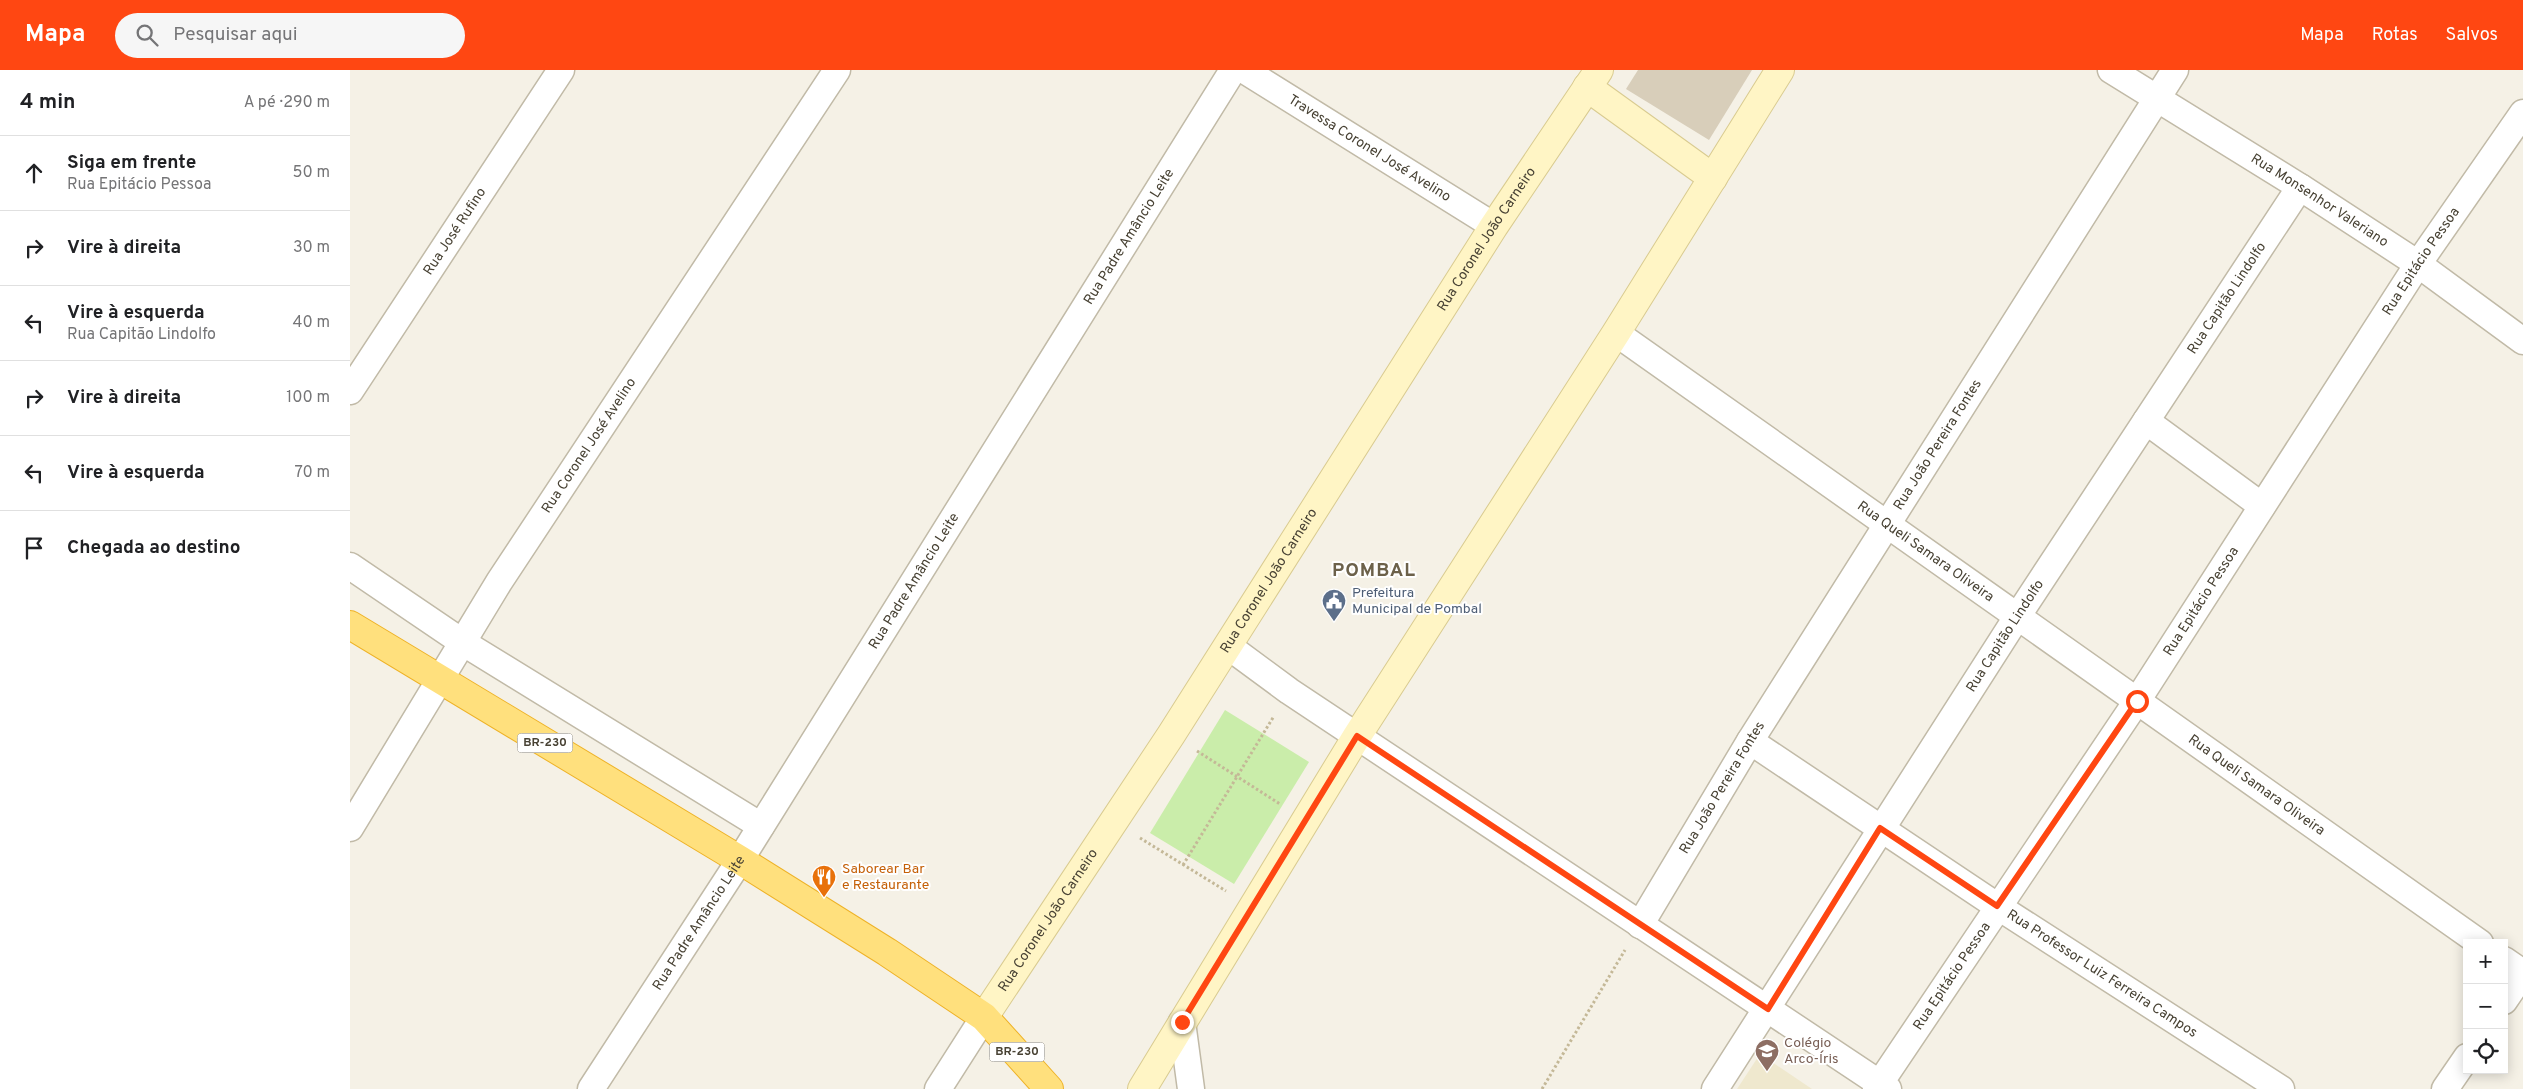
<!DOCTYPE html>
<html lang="pt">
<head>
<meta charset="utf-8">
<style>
	:root { --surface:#fff; --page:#f6f6f6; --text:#202124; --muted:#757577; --line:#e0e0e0; --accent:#ff4712 }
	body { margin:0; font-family:Overpass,sans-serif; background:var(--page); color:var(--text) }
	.controls { position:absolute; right:15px; bottom:15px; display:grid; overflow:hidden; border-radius:0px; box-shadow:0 2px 12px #0003 }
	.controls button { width:45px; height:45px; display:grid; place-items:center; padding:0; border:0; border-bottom:1px solid var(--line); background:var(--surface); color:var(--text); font:25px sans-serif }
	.stop { position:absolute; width:15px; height:15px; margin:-11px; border:4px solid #ff4712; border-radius:50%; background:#fff }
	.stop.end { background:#ff4712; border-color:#fff; box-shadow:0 1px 5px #0008 }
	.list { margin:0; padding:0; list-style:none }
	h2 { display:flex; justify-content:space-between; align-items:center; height:65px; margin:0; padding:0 20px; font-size:21px }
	h2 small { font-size:16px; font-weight:400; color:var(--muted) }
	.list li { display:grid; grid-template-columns:32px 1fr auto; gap:15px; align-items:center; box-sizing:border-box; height:75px; padding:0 20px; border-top:1px solid var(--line) }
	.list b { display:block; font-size:19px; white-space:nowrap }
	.list p { margin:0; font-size:16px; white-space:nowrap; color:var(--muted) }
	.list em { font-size:16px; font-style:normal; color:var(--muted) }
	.icon { flex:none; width:28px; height:28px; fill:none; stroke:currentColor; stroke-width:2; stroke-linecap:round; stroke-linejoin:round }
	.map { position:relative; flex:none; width:2173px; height:1019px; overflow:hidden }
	header { display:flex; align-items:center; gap:30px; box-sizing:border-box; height:70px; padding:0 25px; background:var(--accent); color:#fff }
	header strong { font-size:24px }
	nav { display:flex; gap:28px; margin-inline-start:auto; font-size:18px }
	.search { width:350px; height:45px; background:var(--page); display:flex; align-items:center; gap:12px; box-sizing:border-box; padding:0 18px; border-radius:28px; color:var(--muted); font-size:19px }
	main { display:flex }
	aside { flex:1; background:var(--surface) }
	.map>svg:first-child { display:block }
	.education { fill:#efe8ce }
	.green { fill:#caedaa }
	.building { fill:#d8ceba }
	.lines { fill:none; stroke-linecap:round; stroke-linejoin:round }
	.minor-casing { stroke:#c1baa7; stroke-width:29 }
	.secondary-casing { stroke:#d9cb90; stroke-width:30 }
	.trunk-casing { stroke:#eeb227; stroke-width:30 }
	.path { stroke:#c4b897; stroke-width:3; stroke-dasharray:2.5 2.5; stroke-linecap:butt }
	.minor { stroke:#fff; stroke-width:26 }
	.secondary { stroke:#fff5c5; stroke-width:28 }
	.trunk { stroke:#ffe07d; stroke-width:28 }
	.route { stroke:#ff4712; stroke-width:6 }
	.labels { text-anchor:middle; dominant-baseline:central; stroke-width:4; stroke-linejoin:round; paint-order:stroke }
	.shield { fill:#fff; stroke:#7f7b71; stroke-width:1 }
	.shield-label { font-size:12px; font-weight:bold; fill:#484234 }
	.street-label { font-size:14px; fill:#484234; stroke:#fff }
	.service-label { font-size:14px; fill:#4e5e75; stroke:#fff; text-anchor:start }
	.food-label { font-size:14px; fill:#c56008; stroke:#fff; text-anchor:start }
	.education-label { font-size:14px; fill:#785e54; stroke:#fff; text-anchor:start }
	.district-label { font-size:19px; font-weight:bold; letter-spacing:1px; fill:#6c614a; stroke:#fff }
</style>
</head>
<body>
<header>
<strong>Mapa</strong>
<div class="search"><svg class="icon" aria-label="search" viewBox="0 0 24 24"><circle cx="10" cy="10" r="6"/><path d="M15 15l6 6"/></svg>Pesquisar aqui</div>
<nav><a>Mapa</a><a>Rotas</a><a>Salvos</a></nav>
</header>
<main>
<aside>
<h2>4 min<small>A pé · 290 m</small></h2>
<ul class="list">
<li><svg class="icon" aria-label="ahead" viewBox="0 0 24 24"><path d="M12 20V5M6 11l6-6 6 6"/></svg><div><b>Siga em frente</b><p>Rua Epitácio Pessoa</p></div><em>50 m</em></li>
<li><svg class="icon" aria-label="right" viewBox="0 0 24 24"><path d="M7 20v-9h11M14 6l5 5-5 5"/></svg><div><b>Vire à direita</b></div><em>30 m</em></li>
<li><svg class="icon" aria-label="left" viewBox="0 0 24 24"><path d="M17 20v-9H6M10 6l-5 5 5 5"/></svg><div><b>Vire à esquerda</b><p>Rua Capitão Lindolfo</p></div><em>40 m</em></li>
<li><svg class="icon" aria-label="right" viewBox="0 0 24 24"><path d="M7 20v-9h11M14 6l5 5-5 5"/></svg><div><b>Vire à direita</b></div><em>100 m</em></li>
<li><svg class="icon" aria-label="left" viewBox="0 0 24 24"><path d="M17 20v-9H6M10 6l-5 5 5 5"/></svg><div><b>Vire à esquerda</b></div><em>70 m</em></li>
<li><svg class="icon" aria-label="arrive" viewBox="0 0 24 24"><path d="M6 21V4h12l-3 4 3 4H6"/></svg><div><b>Chegada ao destino</b></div></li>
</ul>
</aside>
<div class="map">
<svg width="2173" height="1019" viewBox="0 0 2173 1019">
	<rect width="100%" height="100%" fill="#f5f1e6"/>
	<path class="education" d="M1410 984 1462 1019H1387Z"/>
	<path class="green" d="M875 640 959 692 884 814 800 763Z"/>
	<path class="building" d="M1288 0H1402L1359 70 1276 19Z"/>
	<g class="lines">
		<defs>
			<g id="minor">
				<path id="s1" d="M894 0 1144 156"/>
				<path id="s2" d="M1761 0 1950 117 2068 194 2173 271"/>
				<path id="s3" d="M1266 263 2130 873"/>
				<path id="s4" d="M0 321 211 0"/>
				<path d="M1796 351 1912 436"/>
				<path d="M0 496 112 572 411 756"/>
				<path d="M878 576 939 621 1538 1019"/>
				<path id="s5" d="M1400 671 1647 836 1931 1019"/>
				<path id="s6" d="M0 758 149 512 487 0"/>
				<path id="s7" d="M1290 855 1400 671 1825 0"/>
				<path d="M2154 890 2173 903"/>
				<path d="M2154 931 2173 903"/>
				<path d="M832 952 841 1019"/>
				<path id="s8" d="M241 1019 390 790 883 0"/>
				<path d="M588 1019 634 947"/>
				<path id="s9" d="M1365 1019 1667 547 1950 117"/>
				<path id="s10" d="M1526 1019 1787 631 2068 194 2173 43"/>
				<path d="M2095 1019 2117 987"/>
			</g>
			<g id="secondary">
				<path d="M1237 17 1363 108"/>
				<path id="s11" d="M634 947 821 665 1144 156 1249 0"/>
				<path d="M792 1019 1007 666 1266 263 1430 0"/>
			</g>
			<path id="trunk" d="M0 555 390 790 537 882 634 947 699 1019"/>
		</defs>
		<use href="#minor" class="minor-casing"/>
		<use href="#secondary" class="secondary-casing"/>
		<use href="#trunk" class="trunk-casing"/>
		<g class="path">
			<path d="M847 681 930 734"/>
			<path d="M790 768 876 821"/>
			<path d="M833 795 924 646"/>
			<path d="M1192 1019 1275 880"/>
		</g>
		<use href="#minor" class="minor"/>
		<use href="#secondary" class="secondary"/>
		<use href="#trunk" class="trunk"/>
	</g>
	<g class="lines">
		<path class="route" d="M832 952 1007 666 1418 939 1530 758 1647 836 1787 631"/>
	</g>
	<defs>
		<symbol id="civic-pin" viewBox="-11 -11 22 30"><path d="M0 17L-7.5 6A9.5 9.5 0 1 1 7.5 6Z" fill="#5c6f8a" stroke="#fff"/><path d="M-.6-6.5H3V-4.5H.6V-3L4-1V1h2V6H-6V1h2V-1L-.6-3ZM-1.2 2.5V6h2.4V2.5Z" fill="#fff"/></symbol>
		<symbol id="restaurant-pin" viewBox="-11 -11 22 30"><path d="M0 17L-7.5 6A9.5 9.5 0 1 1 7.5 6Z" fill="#e8710a" stroke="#fff"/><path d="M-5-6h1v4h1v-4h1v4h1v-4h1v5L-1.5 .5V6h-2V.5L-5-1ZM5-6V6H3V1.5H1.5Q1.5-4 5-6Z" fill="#fff"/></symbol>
		<symbol id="school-pin" viewBox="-11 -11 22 30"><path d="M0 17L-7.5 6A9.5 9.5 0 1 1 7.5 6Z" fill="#8d6e63" stroke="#fff"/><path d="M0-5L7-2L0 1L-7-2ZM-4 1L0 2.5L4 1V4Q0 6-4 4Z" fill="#fff"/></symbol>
	</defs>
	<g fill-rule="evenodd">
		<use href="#civic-pin" x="970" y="517" width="28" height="38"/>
		<use href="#restaurant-pin" x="460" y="793" width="28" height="38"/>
		<use href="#school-pin" x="1403" y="967" width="28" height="38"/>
	</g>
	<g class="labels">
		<g class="shield">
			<rect x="167.5" y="663.5" width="55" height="19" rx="4"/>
			<rect x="639.5" y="972.5" width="55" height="19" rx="4"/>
		</g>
		<g class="shield-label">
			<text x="195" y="673">BR-230</text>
			<text x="667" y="982">BR-230</text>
		</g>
		<g class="street-label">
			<text stroke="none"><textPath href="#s1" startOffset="148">Travessa Coronel José Avelino</textPath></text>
			<text stroke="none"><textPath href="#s2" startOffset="246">Rua Monsenhor Valeriano</textPath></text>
			<text stroke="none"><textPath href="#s4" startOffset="191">Rua José Rufino</textPath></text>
			<text stroke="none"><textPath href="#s8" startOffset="1008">Rua Padre Amâncio Leite</textPath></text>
			<text stroke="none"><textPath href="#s11" startOffset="926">Rua Coronel João Carneiro</textPath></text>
			<text stroke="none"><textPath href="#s10" startOffset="991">Rua Epitácio Pessoa</textPath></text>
			<text stroke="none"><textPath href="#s9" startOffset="942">Rua Capitão Lindolfo</textPath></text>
			<text stroke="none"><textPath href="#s7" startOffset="565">Rua João Pereira Fontes</textPath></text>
			<text stroke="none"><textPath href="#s6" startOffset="451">Rua Coronel José Avelino</textPath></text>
			<text stroke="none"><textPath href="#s3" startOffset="379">Rua Queli Samara Oliveira</textPath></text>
			<text stroke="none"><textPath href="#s11" startOffset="521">Rua Coronel João Carneiro</textPath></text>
			<text stroke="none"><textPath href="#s8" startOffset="602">Rua Padre Amâncio Leite</textPath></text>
			<text stroke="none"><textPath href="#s10" startOffset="586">Rua Epitácio Pessoa</textPath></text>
			<text stroke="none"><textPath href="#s9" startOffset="538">Rua Capitão Lindolfo</textPath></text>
			<text stroke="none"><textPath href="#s3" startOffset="784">Rua Queli Samara Oliveira</textPath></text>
			<text stroke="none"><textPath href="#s7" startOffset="160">Rua João Pereira Fontes</textPath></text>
			<text stroke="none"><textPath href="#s11" startOffset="116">Rua Coronel João Carneiro</textPath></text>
			<text stroke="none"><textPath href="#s8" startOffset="198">Rua Padre Amâncio Leite</textPath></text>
			<text stroke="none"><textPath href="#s5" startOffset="422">Rua Professor Luiz Ferreira Campos</textPath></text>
			<text stroke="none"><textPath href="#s10" startOffset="136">Rua Epitácio Pessoa</textPath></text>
		</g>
		<g class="service-label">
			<text x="1002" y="523">Prefeitura<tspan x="1002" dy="16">Municipal de Pombal</tspan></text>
		</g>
		<g class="food-label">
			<text x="492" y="799">Saborear Bar<tspan x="492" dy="16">e Restaurante</tspan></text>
		</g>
		<g class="education-label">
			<text x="1434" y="973">Colégio<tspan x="1434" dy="16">Arco-Íris</tspan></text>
		</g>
		<g class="district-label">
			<text x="1024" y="501">POMBAL</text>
		</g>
	</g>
</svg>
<div class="controls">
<button>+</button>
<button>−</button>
<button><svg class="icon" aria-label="locate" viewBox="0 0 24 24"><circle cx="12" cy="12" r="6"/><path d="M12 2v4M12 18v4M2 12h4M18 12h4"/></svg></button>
</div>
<div class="stop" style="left:1787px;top:631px"></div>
<div class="stop end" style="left:832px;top:952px"></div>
</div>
</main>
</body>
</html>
